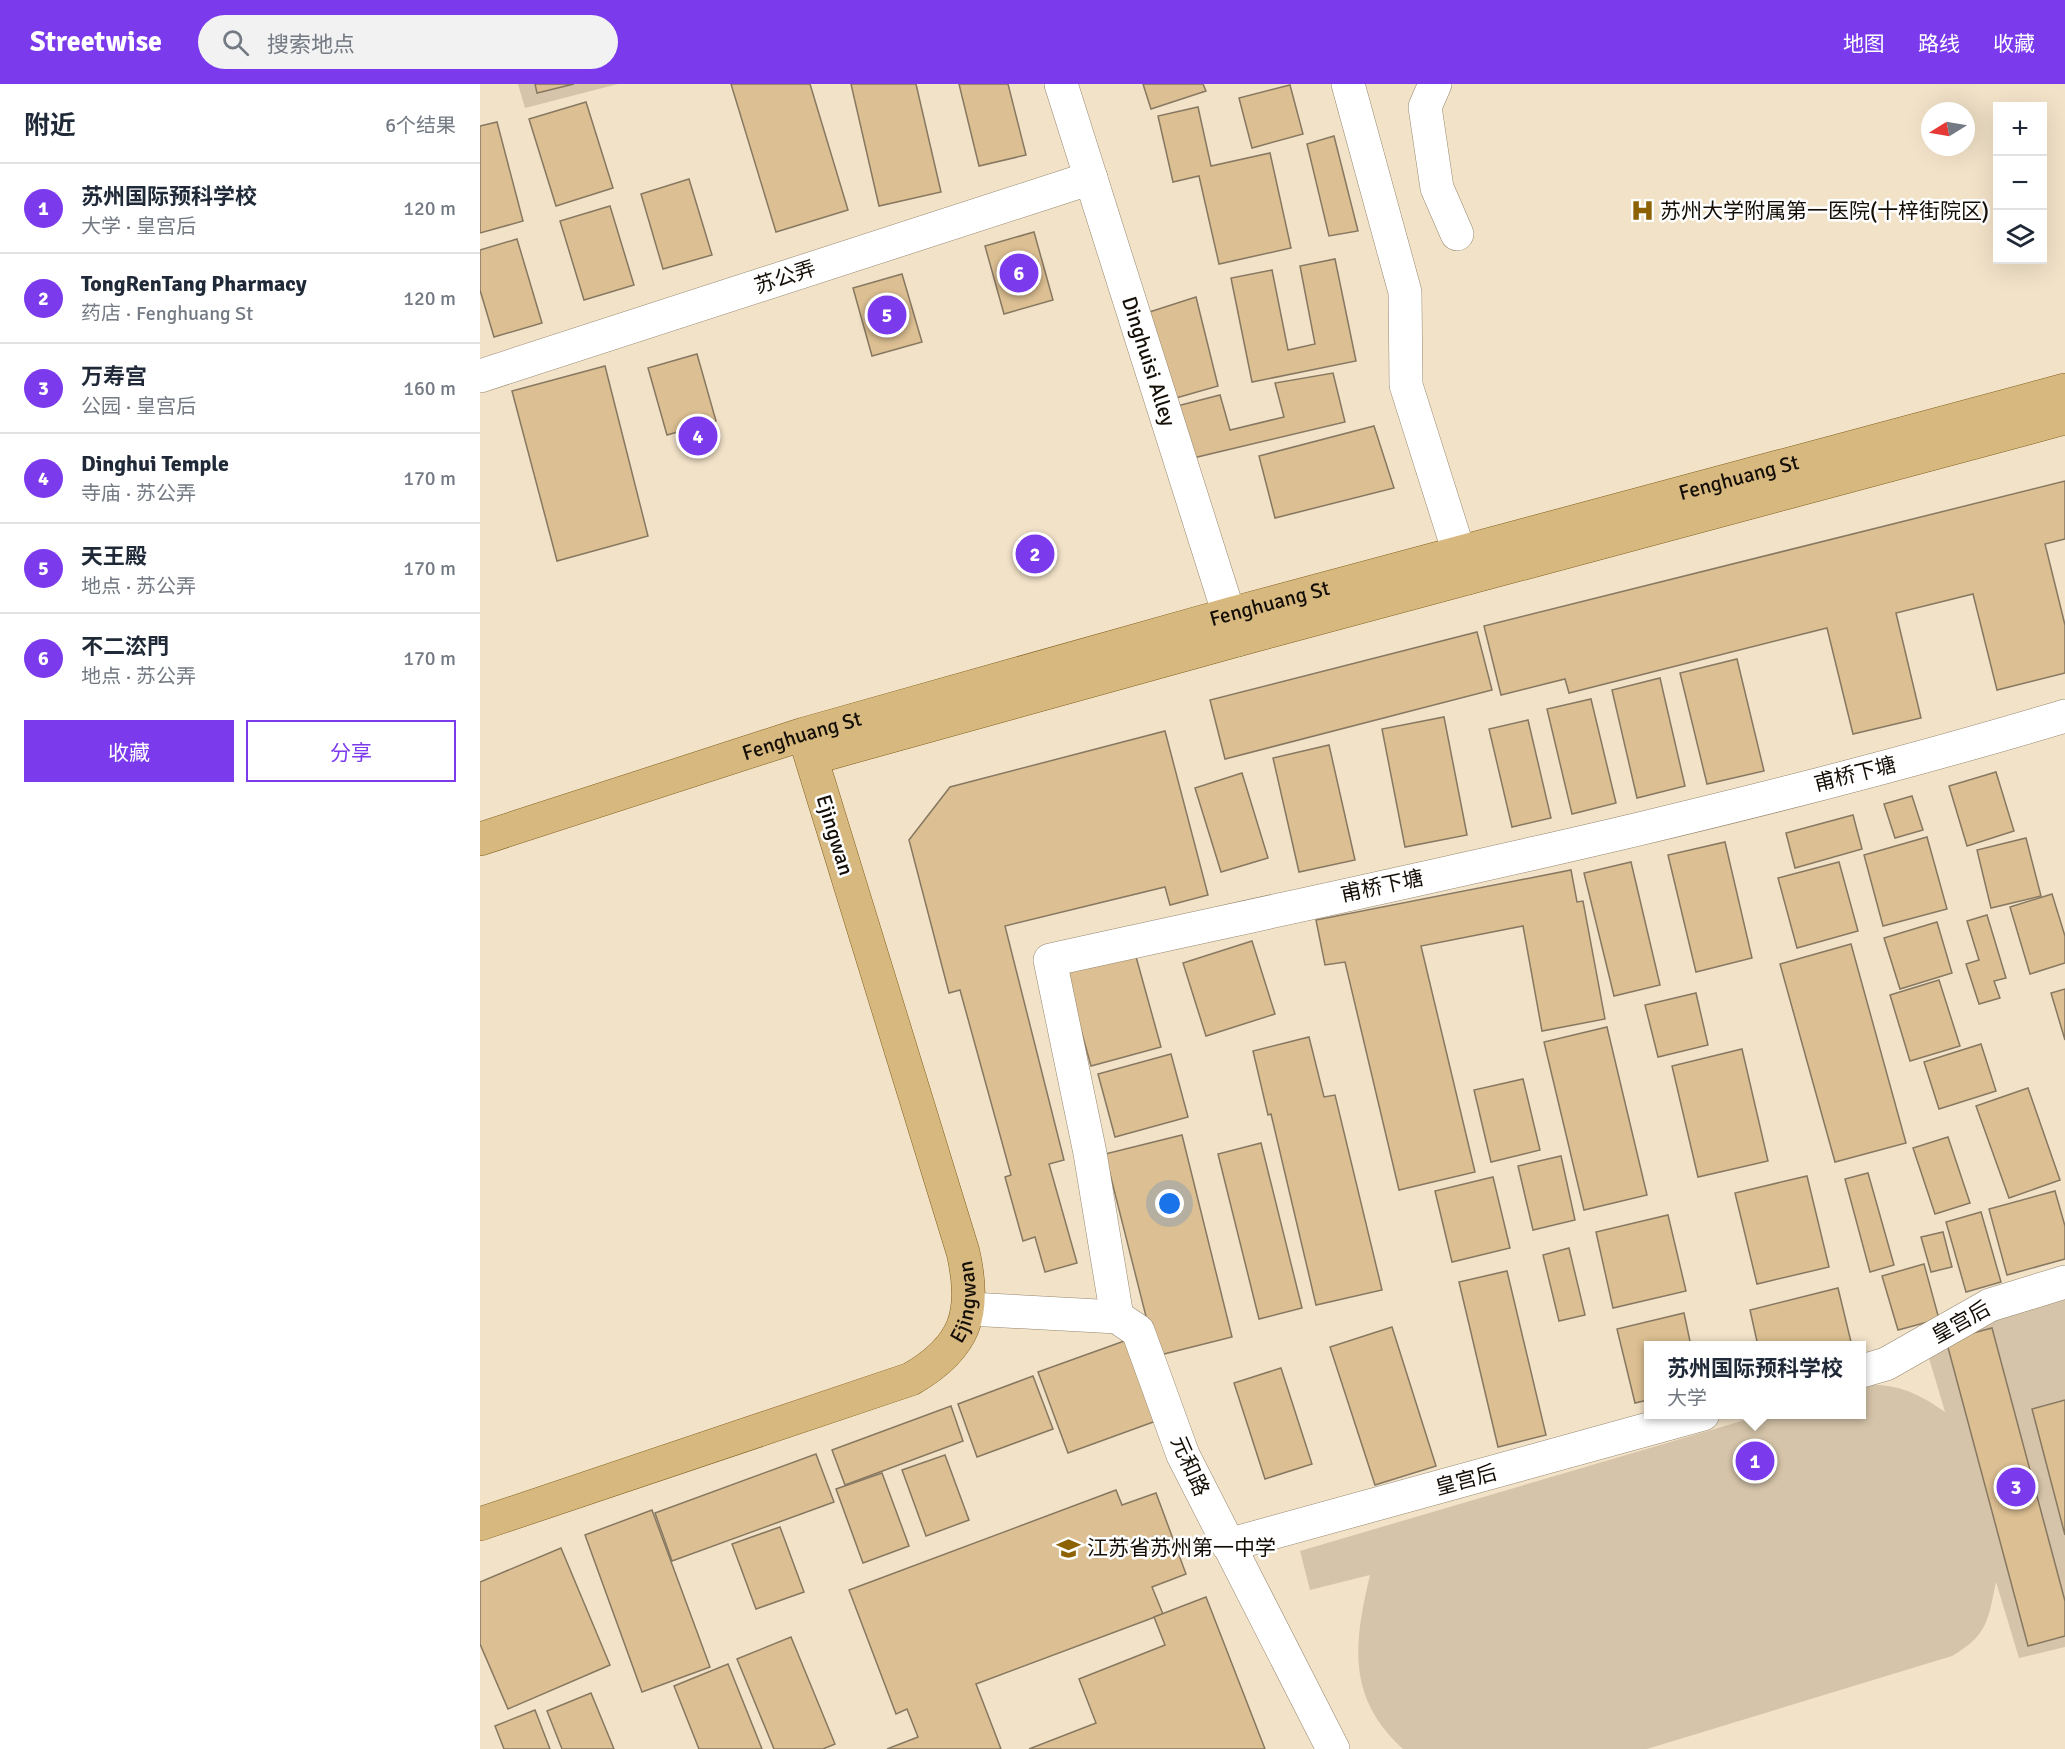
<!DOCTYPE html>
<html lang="zh">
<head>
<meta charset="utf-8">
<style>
	:root { --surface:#fff; --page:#f2f2f3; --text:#1f2937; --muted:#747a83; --line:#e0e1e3; --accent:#7c3aed }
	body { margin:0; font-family:Signika,"Noto Sans SC",sans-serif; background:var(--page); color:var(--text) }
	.controls { position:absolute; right:18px; top:18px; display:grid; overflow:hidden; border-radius:0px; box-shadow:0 6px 24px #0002 }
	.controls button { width:54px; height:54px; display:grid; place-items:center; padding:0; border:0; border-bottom:2px solid var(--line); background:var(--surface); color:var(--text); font:30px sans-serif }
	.compass { position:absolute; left:1441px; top:18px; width:54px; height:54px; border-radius:50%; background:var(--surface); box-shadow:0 6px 24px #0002; rotate:259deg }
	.you { position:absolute; left:690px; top:1120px; width:21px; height:21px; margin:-15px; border:4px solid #fff; border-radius:50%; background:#1a73e8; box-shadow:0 0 0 9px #1a73e833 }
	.badge { display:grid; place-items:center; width:39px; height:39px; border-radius:50%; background:var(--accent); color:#fff; font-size:20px; font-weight:700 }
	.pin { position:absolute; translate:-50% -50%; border:3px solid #fff; box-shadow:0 2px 6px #0006 }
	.popup { position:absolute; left:1164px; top:1257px; width:222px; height:78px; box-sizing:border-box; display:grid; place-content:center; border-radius:0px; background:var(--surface); filter:drop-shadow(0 2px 4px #0005); font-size:20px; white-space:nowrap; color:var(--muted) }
	.popup b { font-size:22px; color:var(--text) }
	.popup::after { content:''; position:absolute; left:50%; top:100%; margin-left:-12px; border:12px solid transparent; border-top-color:var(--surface) }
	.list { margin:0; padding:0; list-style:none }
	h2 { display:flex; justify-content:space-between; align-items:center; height:78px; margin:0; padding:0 24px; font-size:26px }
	h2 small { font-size:20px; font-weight:400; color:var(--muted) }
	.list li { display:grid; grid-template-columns:39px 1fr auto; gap:18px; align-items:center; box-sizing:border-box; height:90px; padding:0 24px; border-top:2px solid var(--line) }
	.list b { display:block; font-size:22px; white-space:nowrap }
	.list p { margin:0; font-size:20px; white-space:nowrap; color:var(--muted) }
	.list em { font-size:20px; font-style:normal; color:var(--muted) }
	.actions { display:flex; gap:12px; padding:18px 24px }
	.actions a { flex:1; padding:14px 0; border:2px solid var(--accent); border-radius:0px; text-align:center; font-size:21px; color:var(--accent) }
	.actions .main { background:var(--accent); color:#fff }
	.icon { flex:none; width:33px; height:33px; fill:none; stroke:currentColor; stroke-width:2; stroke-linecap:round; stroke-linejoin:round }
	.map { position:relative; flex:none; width:1585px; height:1665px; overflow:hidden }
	header { display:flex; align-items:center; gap:36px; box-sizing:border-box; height:84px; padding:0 30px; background:var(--accent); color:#fff }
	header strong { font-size:28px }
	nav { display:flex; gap:33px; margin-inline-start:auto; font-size:21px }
	.search { width:420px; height:54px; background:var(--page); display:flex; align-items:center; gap:15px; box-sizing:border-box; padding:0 21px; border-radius:33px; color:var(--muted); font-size:22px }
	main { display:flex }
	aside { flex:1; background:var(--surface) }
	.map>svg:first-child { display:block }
	.green { fill:#d5c4a9 }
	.building { fill:#dcbf92; stroke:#877861; stroke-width:1.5 }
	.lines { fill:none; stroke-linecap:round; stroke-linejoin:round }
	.minor-casing { stroke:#96876f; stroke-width:34 }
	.major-casing { stroke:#815f1d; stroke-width:34 }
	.minor { stroke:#fff; stroke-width:33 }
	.major { stroke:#d7b97f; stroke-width:33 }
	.labels { text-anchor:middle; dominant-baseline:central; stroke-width:5; stroke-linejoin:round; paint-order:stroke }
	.poi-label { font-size:21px; fill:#140e06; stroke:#fff; text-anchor:start }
	.street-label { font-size:21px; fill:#140e06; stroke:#fff }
</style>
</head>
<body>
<header>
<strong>Streetwise</strong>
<div class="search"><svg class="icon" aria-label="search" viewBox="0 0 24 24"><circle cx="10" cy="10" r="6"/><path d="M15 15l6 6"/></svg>搜索地点</div>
<nav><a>地图</a><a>路线</a><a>收藏</a></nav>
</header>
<main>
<aside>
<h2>附近<small>6个结果</small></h2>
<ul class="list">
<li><span class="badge">1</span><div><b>苏州国际预科学校</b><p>大学 · 皇宫后</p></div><em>120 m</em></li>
<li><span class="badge">2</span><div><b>TongRenTang Pharmacy</b><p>药店 · Fenghuang St</p></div><em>120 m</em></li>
<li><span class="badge">3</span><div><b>万寿宫</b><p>公园 · 皇宫后</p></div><em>160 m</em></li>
<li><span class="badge">4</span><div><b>Dinghui Temple</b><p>寺庙 · 苏公弄</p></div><em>170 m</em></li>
<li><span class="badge">5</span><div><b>天王殿</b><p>地点 · 苏公弄</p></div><em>170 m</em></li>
<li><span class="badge">6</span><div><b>不二㳒門</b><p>地点 · 苏公弄</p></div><em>170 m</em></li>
</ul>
<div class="actions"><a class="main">收藏</a><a>分享</a></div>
</aside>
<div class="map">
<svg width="1585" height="1665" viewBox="0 0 1585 1665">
	<rect width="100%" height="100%" fill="#f2e2c8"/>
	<g class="green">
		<path d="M38 0H138L45 24Z"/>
		<path d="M1585 1188V1563L1539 1574 1516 1498C1508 1536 1508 1551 1472 1572L1167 1665H923C866 1613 874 1559 890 1491L830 1506 820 1467 1282 1331 1382 1330V1301C1415 1299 1437 1308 1465 1328L1440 1244Z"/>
	</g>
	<g class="building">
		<path d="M55 0H94L57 9Z"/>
		<path d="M251 0H330L368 126 296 148Z"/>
		<path d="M371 0H436L461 108 399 122Z"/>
		<path d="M479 0H528L546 71 499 82Z"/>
		<path d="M663 0H723L726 7 671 25Z"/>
		<path d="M810 1 823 50 772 64 759 14Z"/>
		<path d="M106 18 133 104 76 122 49 35Z"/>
		<path d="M718 23 731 82 790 69 811 164 739 180 719 92 693 98 678 32Z"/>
		<path d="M17 38 43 137 0 149V42Z"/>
		<path d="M854 52 878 147 849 152 827 60Z"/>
		<path d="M209 95 232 171 183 185 161 110Z"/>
		<path d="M130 122 154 201 104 216 80 137Z"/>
		<path d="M554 148 573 216 524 230 505 162Z"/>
		<path d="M37 155 62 239 14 253 0 206V166Z"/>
		<path d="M855 175 876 277 772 298 751 194 792 186 808 266 835 260 820 182Z"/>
		<path d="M422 190 442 258 392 272 373 204Z"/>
		<path d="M716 213 738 302 682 318 660 231Z"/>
		<path d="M217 270 236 337 187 351 168 284Z"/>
		<path d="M125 282 168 452 77 477 32 307Z"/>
		<path d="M853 289 865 338 713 374 697 322 740 311 750 346 804 333 795 299Z"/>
		<path d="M894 342 914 404 795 434 779 372Z"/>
		<path d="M1585 397V455L1565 460 1585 541V589L1517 606 1493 510 1416 529 1441 634 1373 650 1347 544 1089 609 1085 595 1021 611 1004 542Z"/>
		<path d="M997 548 1012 606 745 675 730 616Z"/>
		<path d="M1257 575 1284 687 1227 700 1200 589Z"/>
		<path d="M1180 594 1205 702 1157 714 1132 606Z"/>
		<path d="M1111 615 1136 719 1092 730 1067 625Z"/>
		<path d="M964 633 987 751 925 763 902 645Z"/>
		<path d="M1048 636 1071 734 1032 743 1009 645Z"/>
		<path d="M685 647 728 811 690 821 685 803 525 842 584 1076 569 1080 597 1179 565 1188 555 1153 543 1157 525 1093 531 1091 480 906 469 909 429 756 470 703Z"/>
		<path d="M849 661 875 776 819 788 793 674Z"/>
		<path d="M1516 688 1534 747 1487 762 1469 702Z"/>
		<path d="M762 689 788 774 741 788 715 704Z"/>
		<path d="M1432 712 1443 746 1415 754 1404 720Z"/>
		<path d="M1373 731 1382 765 1315 784 1306 749Z"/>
		<path d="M1447 753 1467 825 1403 842 1384 771Z"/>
		<path d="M1546 754 1561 812 1511 824 1497 766Z"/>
		<path d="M1245 758 1272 874 1216 888 1188 771Z"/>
		<path d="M1151 778 1180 901 1134 912 1104 789Z"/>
		<path d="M1359 778 1378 847 1317 864 1298 794Z"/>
		<path d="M1091 786 1097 818 1103 817 1125 935 1062 947 1043 842 941 862 995 1088 919 1106 865 878 845 881 836 836Z"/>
		<path d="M1572 810 1585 852V879L1550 890 1530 823Z"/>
		<path d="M1507 831 1526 894 1514 897 1520 914 1499 920 1486 880 1499 876 1487 837Z"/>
		<path d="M1457 838 1472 889 1420 905 1404 854Z"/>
		<path d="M772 857 795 930 726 952 703 879Z"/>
		<path d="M1371 860 1426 1059 1355 1078 1300 880Z"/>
		<path d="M655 869 681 963 611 982 585 888Z"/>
		<path d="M1459 896 1480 962 1430 977 1410 911Z"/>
		<path d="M1585 905V956L1571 909Z"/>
		<path d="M1216 909 1228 961 1178 973 1165 921Z"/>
		<path d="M1127 943 1167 1111 1104 1126 1064 958Z"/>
		<path d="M829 953 844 1013 855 1011 902 1206 836 1221 791 1030 788 1031 773 967Z"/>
		<path d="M1501 960 1516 1007 1459 1025 1444 978Z"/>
		<path d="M1262 965 1288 1077 1218 1093 1192 982Z"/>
		<path d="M691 970 708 1033 635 1053 618 990Z"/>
		<path d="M1043 995 1060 1066 1011 1078 994 1006Z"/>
		<path d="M1548 1004 1580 1096 1529 1114 1496 1022Z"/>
		<path d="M702 1051 752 1253 676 1272 625 1070Z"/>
		<path d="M1468 1053 1490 1119 1455 1130 1433 1064Z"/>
		<path d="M781 1059 822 1224 779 1235 738 1070Z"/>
		<path d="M1081 1072 1095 1136 1053 1146 1038 1082Z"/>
		<path d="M1388 1089 1414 1181 1390 1188 1365 1095Z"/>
		<path d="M1327 1092 1349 1183 1277 1200 1255 1109Z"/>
		<path d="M1013 1093 1030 1164 972 1178 955 1107Z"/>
		<path d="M1575 1107 1585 1142V1175L1527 1191 1509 1125Z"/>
		<path d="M1501 1128 1521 1198 1486 1208 1466 1138Z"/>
		<path d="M1188 1131 1206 1207 1133 1224 1116 1148Z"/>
		<path d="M1463 1148 1472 1183 1451 1188 1441 1153Z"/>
		<path d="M1089 1164 1105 1231 1079 1237 1063 1171Z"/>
		<path d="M1444 1180 1459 1235 1418 1246 1402 1192Z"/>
		<path d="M1027 1187 1066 1351 1018 1363 979 1198Z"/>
		<path d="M1358 1204 1372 1262H1278L1270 1226Z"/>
		<path d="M1204 1229 1211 1262H1168V1316L1155 1319 1137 1245Z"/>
		<path d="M912 1243 956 1382 895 1401 850 1263Z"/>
		<path d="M1512 1244 1585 1517V1552L1548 1562 1466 1256Z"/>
		<path d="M647 1256 676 1337 588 1369 558 1288Z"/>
		<path d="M801 1284 832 1380 785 1395 754 1299Z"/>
		<path d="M553 1292 573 1345 497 1373 478 1320Z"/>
		<path d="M1585 1316V1451L1552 1325Z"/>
		<path d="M471 1322 483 1357 365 1401 352 1366Z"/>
		<path d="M336 1370 354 1418 192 1477 175 1429Z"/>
		<path d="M465 1371 489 1436 446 1452 422 1386Z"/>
		<path d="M402 1389 429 1462 383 1479 356 1405Z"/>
		<path d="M636 1406 642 1421 676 1409 706 1490 672 1503 683 1530 496 1600 521 1665H407L438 1653 427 1625 416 1630 369 1506Z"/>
		<path d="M172 1426 230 1583 162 1608 105 1451Z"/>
		<path d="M300 1443 324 1508 276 1525 252 1460Z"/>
		<path d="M81 1464 130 1581 28 1625 0 1560V1498Z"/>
		<path d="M726 1513 785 1665H549L616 1639 599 1595 685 1561 674 1533Z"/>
		<path d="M311 1553 355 1660 343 1665H294L257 1575Z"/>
		<path d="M248 1580 282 1665H219L194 1602Z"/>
		<path d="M111 1609 134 1665H82L67 1627Z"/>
		<path d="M55 1626 70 1665H24L15 1642Z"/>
	</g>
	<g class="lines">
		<defs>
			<g id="minor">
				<path id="s1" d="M581 0 757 556"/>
				<path d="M868 0 925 208 926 301 987 494"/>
				<path d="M955 0 945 23 957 104 977 150"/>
				<path d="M0 292 611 94"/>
				<path d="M489 1225 637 1233 658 1247 703 1371 853 1665"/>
				<path d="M637 1233 610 1069 570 876C910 801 1252 732 1585 632"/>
				<path d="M1382 1287 1406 1280 1510 1221 1585 1198"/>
				<path d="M748 1461 1223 1330"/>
			</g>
			<g id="major">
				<path d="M332 674 757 556 1585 334"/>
				<path id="s2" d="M0 755 324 650 750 530 1585 306"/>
				<path id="s3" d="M0 1440 431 1295C486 1263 497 1229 483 1168L325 654"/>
			</g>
		</defs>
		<use href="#minor" class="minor-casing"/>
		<use href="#major" class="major-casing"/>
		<use href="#minor" class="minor"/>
		<use href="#major" class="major"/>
	</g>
	<defs>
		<symbol id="hospital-bare" viewBox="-9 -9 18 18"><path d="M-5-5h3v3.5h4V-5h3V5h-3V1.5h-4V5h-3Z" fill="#8c6205" stroke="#fff" stroke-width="2.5" paint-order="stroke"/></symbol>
		<symbol id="school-bare" viewBox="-9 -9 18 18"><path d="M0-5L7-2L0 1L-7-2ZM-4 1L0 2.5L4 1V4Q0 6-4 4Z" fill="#8c6205" stroke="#fff" stroke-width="2.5" paint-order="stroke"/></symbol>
	</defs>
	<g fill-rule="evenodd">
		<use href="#hospital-bare" x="1146" y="110" width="33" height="33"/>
		<use href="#school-bare" x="572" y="1448" width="33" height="33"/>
	</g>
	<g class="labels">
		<g class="poi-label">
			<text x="1180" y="127">苏州大学附属第一医院(十梓街院区)</text>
			<text x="607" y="1464">江苏省苏州第一中学</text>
		</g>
		<g class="street-label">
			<text transform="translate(305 193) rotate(-18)">苏公弄</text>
			<text stroke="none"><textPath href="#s1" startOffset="291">Dinghuisi Alley</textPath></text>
			<text stroke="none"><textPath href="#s2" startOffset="1310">Fenghuang St</textPath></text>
			<text stroke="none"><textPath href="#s2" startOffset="824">Fenghuang St</textPath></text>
			<text stroke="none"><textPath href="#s2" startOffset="338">Fenghuang St</textPath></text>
			<text transform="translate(1375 690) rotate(-14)">甫桥下塘</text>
			<text transform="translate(355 751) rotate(73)">Ejingwan</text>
			<text transform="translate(902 802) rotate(-12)">甫桥下塘</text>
			<text stroke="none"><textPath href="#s3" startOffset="555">Ejingwan</textPath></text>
			<text transform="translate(1481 1238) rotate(-29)">皇宫后</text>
			<text transform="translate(710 1382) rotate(66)">元和路</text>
			<text transform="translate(986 1396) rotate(-15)">皇宫后</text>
		</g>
	</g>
</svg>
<div class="controls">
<button>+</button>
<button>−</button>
<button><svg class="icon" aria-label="layers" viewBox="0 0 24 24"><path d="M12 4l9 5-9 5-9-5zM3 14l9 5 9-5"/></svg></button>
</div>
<svg class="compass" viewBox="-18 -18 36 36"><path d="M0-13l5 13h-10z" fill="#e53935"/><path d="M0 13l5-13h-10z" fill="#747a83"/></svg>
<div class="you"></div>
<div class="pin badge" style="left:1275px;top:1377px">1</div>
<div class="popup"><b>苏州国际预科学校</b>大学</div>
<div class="pin badge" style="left:555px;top:470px">2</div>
<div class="pin badge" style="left:1536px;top:1403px">3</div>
<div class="pin badge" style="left:218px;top:352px">4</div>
<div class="pin badge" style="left:407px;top:231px">5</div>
<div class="pin badge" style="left:539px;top:189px">6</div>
</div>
</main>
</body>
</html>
